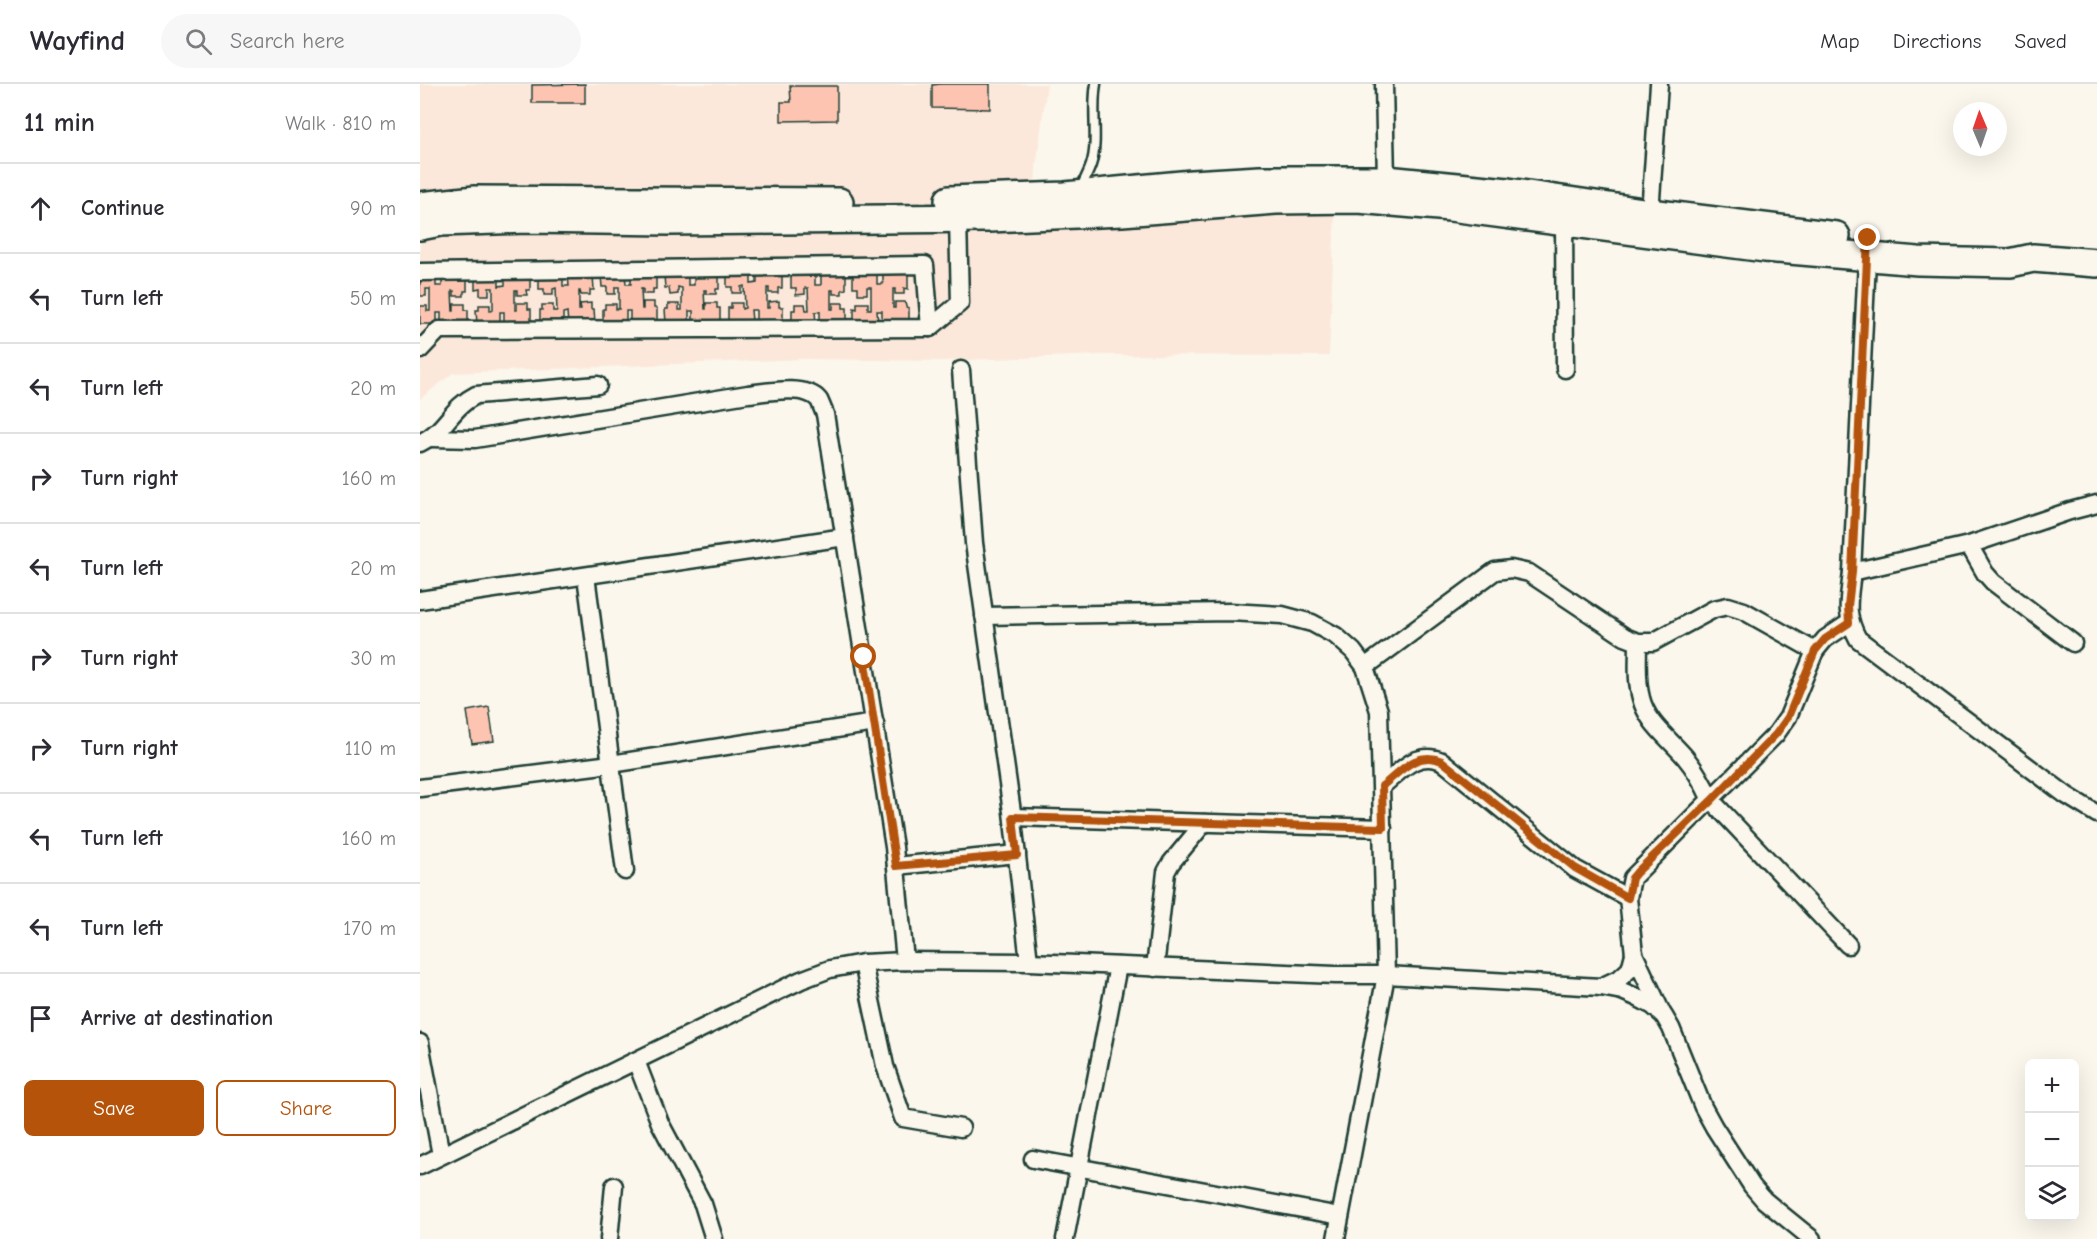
<!DOCTYPE html>
<html lang="en">
<head>
<meta charset="utf-8">
<style>
	:root { --surface:#fff; --page:#f7f7f7; --text:#2b2b33; --muted:#7c7c81; --line:#e1e1e2; --accent:#b45309 }
	body { margin:0; font-family:"Comic Neue",sans-serif; background:var(--page); color:var(--text) }
	.controls { position:absolute; right:18px; bottom:18px; display:grid; overflow:hidden; border-radius:9px; box-shadow:0 6px 24px #0002 }
	.controls button { width:54px; height:54px; display:grid; place-items:center; padding:0; border:0; border-bottom:2px solid var(--line); background:var(--surface); color:var(--text); font:30px sans-serif }
	.compass { position:absolute; left:1533px; top:18px; width:54px; height:54px; border-radius:50%; background:var(--surface); box-shadow:0 6px 24px #0002; rotate:358deg }
	.stop { position:absolute; width:18px; height:18px; margin:-14px; border:4px solid #b45309; border-radius:50%; background:#fff }
	.stop.end { background:#b45309; border-color:#fff; box-shadow:0 2px 6px #0008 }
	.list { margin:0; padding:0; list-style:none }
	h2 { display:flex; justify-content:space-between; align-items:center; height:78px; margin:0; padding:0 24px; font-size:26px }
	h2 small { font-size:20px; font-weight:400; color:var(--muted) }
	.list li { display:grid; grid-template-columns:39px 1fr auto; gap:18px; align-items:center; box-sizing:border-box; height:90px; padding:0 24px; border-top:2px solid var(--line) }
	.list b { display:block; font-size:22px; white-space:nowrap }
	.list em { font-size:20px; font-style:normal; color:var(--muted) }
	.actions { display:flex; gap:12px; padding:18px 24px }
	.actions a { flex:1; padding:14px 0; border:2px solid var(--accent); border-radius:9px; text-align:center; font-size:21px; color:var(--accent) }
	.actions .main { background:var(--accent); color:#fff }
	.icon { flex:none; width:33px; height:33px; fill:none; stroke:currentColor; stroke-width:2; stroke-linecap:round; stroke-linejoin:round }
	.map { position:relative; flex:none; width:1677px; height:1155px; overflow:hidden }
	header { display:flex; align-items:center; gap:36px; box-sizing:border-box; height:84px; padding:0 30px; background:var(--surface); border-bottom:2px solid var(--line) }
	header strong { font-size:28px }
	nav { display:flex; gap:33px; margin-inline-start:auto; font-size:21px }
	.search { width:420px; height:54px; background:var(--page); display:flex; align-items:center; gap:15px; box-sizing:border-box; padding:0 21px; border-radius:33px; color:var(--muted); font-size:22px }
	main { display:flex }
	aside { flex:1; background:var(--surface) }
	.map>svg:first-child { display:block }
	.built { fill:#fce8da }
	.building { fill:#fdc5b1; stroke:#1f3d34; stroke-width:1.5 }
	.lines { fill:none; stroke-linecap:round; stroke-linejoin:round }
	.service-casing { stroke:#1f3d34; stroke-width:13 }
	.minor-casing { stroke:#1f3d34; stroke-width:21 }
	.trunk-casing { stroke:#1f3d34; stroke-width:32 }
	.service { stroke:#fbf7ec; stroke-width:8 }
	.minor { stroke:#fbf7ec; stroke-width:16 }
	.trunk { stroke:#fbf7ec; stroke-width:27 }
	.route { stroke:#b45309; stroke-width:8 }
</style>
</head>
<body>
<header>
<strong>Wayfind</strong>
<div class="search"><svg class="icon" aria-label="search" viewBox="0 0 24 24"><circle cx="10" cy="10" r="6"/><path d="M15 15l6 6"/></svg>Search here</div>
<nav><a>Map</a><a>Directions</a><a>Saved</a></nav>
</header>
<main>
<aside>
<h2>11 min<small>Walk · 810 m</small></h2>
<ul class="list">
<li><svg class="icon" aria-label="ahead" viewBox="0 0 24 24"><path d="M12 20V5M6 11l6-6 6 6"/></svg><div><b>Continue</b></div><em>90 m</em></li>
<li><svg class="icon" aria-label="left" viewBox="0 0 24 24"><path d="M17 20v-9H6M10 6l-5 5 5 5"/></svg><div><b>Turn left</b></div><em>50 m</em></li>
<li><svg class="icon" aria-label="left" viewBox="0 0 24 24"><path d="M17 20v-9H6M10 6l-5 5 5 5"/></svg><div><b>Turn left</b></div><em>20 m</em></li>
<li><svg class="icon" aria-label="right" viewBox="0 0 24 24"><path d="M7 20v-9h11M14 6l5 5-5 5"/></svg><div><b>Turn right</b></div><em>160 m</em></li>
<li><svg class="icon" aria-label="left" viewBox="0 0 24 24"><path d="M17 20v-9H6M10 6l-5 5 5 5"/></svg><div><b>Turn left</b></div><em>20 m</em></li>
<li><svg class="icon" aria-label="right" viewBox="0 0 24 24"><path d="M7 20v-9h11M14 6l5 5-5 5"/></svg><div><b>Turn right</b></div><em>30 m</em></li>
<li><svg class="icon" aria-label="right" viewBox="0 0 24 24"><path d="M7 20v-9h11M14 6l5 5-5 5"/></svg><div><b>Turn right</b></div><em>110 m</em></li>
<li><svg class="icon" aria-label="left" viewBox="0 0 24 24"><path d="M17 20v-9H6M10 6l-5 5 5 5"/></svg><div><b>Turn left</b></div><em>160 m</em></li>
<li><svg class="icon" aria-label="left" viewBox="0 0 24 24"><path d="M17 20v-9H6M10 6l-5 5 5 5"/></svg><div><b>Turn left</b></div><em>170 m</em></li>
<li><svg class="icon" aria-label="arrive" viewBox="0 0 24 24"><path d="M6 21V4h12l-3 4 3 4H6"/></svg><div><b>Arrive at destination</b></div></li>
</ul>
<div class="actions"><a class="main">Save</a><a>Share</a></div>
</aside>
<div class="map">
<svg width="1677" height="1155" viewBox="0 0 1677 1155">
	<rect width="100%" height="100%" fill="#fbf7ec"/>
	<filter id="ink" filterUnits="userSpaceOnUse"><feTurbulence type="fractalNoise" baseFrequency=".0167" numOctaves="2"/><feDisplacementMap in="SourceGraphic" scale="12" xChannelSelector="R" yChannelSelector="G"/><feConvolveMatrix kernelMatrix="1 2 1 2 8 2 1 2 1" color-interpolation-filters="sRGB"/></filter>
	<g filter="url(#ink)">
		<path class="built" d="M0 0H627L616 84 613 143 915 129 909 272 680 271 522 277 383 275 33 289 0 315Z"/>
		<g class="building">
			<path d="M165 0V19H112V1Z"/>
			<path d="M521 0H570V25L512 24V1Z"/>
			<path d="M370 2H417V36L361 37V18H371Z"/>
			<path d="M236 189V205H233V210H223V205H221L222 225H223V218H234V224H237V238H210V227H206V238L183 239V225H185V220H196V225H199V203H195V210H187V203H182L181 191 205 190 206 200H211V190Z"/>
			<path d="M331 189V200L337 199V189H362V204H358V209H349V204H347V224H349V218L359 217V223H363V237L336 238V226H331L332 237 308 238V224H311V219H322V225L325 224 324 202 321 203V209H312V203H307V190Z"/>
			<path d="M463 189H488V205L484 204V210H475V205H473V224H475V218H485L486 223 489 224V238H462V227H457L458 238H434V224L437 225V219H448V225H451V203H447V210H438V203H433V190H457V200H463Z"/>
			<path d="M268 190V201H274V190H299V205H296V210H286V206H284L285 225H286V219H297V224H300V238L273 239V227H269V238L246 239 245 225H248V220H259V226H262V204L258 203V210L250 211 249 204H245L244 191Z"/>
			<path d="M426 190V205L422 206V210H413V206H411V225H413V219H423V224H427V238L400 239V227L395 228 396 239H372V226H375V220H385L386 226H389L388 204H385V210L376 211V204H371V191H395V201H401V191Z"/>
			<path d="M47 191V207H44V212H34V207H32L33 227H34V220H45V226H48V240H21V229H17V240H0V222H7V227H10V205H6V212H0V192H16V202H22V192Z"/>
			<path d="M79 191V202L85 201V191H110V206H106L107 211H97V206H95V226H97V219H108V225H111V239L84 240V228H80V239L57 240 56 226H59V221H70V227L73 226V204H69V211H60V204L55 205V192Z"/>
			<path d="M143 191V202H149L148 191H173L174 206H170V211H161L160 207H159V226H161L160 220 171 219V225H174L175 239 148 240 147 228 143 229V239L120 240V226H122V221H133V227H137L136 204 133 205V211H124V205H119V192Z"/>
			<path d="M69 623 74 657 52 660 47 627Z"/>
		</g>
		<g class="lines">
			<defs>
				<path id="service" d="M659 107C663 99 668 90 671 81 679 57 671 27 676 0"/>
				<g id="minor">
					<path d="M964 0 966 96"/>
					<path d="M1230 129 1239 0"/>
					<path d="M1144 138 1145 285"/>
					<path d="M1448 155 1432 488C1429 516 1424 529 1438 555L1646 711 1677 730"/>
					<path d="M0 188 505 181 510 244 19 246 0 266"/>
					<path d="M510 244 540 219 538 135"/>
					<path d="M541 286 554 459 592 728 609 878"/>
					<path d="M11 354 55 355 328 310C346 308 386 300 399 316 401 320 403 326 405 330L474 763 485 877"/>
					<path d="M0 359C27 346 30 324 56 311L178 301"/>
					<path d="M1549 461 1565 489 1573 498 1653 559"/>
					<path d="M1432 488 1549 461 1650 427 1677 420"/>
					<path d="M166 492 205 787"/>
					<path d="M0 516 425 453"/>
					<path d="M564 532 810 528 862 531 892 539 916 552 933 567 945 583 959 627 966 891 916 1155"/>
					<path d="M1218 558C1218 577 1216 596 1221 614 1227 639 1249 654 1265 673 1276 686 1284 701 1291 716L1428 861"/>
					<path d="M945 583 1075 487 1091 485 1109 489 1205 553 1218 558H1233L1294 525 1308 522 1324 527 1395 567"/>
					<path d="M962 702C981 687 996 666 1022 677L1155 785 1208 814"/>
					<path d="M0 704 191 680 455 639"/>
					<path d="M593 733 963 744"/>
					<path d="M476 782 597 770"/>
					<path d="M1214 870 1242 929"/>
					<path d="M443 879 465 982 483 1034 541 1044"/>
					<path d="M735 884 746 788 751 779 784 739"/>
					<path d="M1181 903 1200 894 1210 885 1214 870 1208 814 1212 794 1356 650 1368 633 1395 567 1405 555 1429 539"/>
					<path d="M0 959 21 1071"/>
					<path d="M216 977 240 1039 283 1120 294 1155"/>
					<path d="M613 1075 920 1132"/>
					<path d="M0 1082 381 896 410 885 443 879 485 877 609 878 915 891H966L1181 903 1202 907 1216 913 1233 922 1244 932 1251 944 1283 1023 1294 1043 1332 1102 1344 1116 1392 1155"/>
					<path d="M189 1155 194 1102"/>
					<path d="M645 1155 698 882"/>
				</g>
				<g id="trunk">
					<path d="M529 116 645 112 772 100 840 96H966L1088 108 1230 129 1416 152"/>
					<path d="M0 122 55 116 419 118"/>
					<path d="M0 142 20 138 107 135 249 137 569 134 702 128 856 116 938 115 1030 123 1345 164 1498 177 1590 179 1613 174 1677 179"/>
				</g>
			</defs>
			<use href="#service" class="service-casing"/>
			<use href="#minor" class="minor-casing"/>
			<use href="#trunk" class="trunk-casing"/>
			<use href="#service" class="service"/>
			<use href="#minor" class="minor"/>
			<use href="#trunk" class="trunk"/>
		</g>
	</g>
	<g class="lines" filter="url(#ink)">
		<path class="route" d="M444 573 476 782 597 771 593 733 963 744 962 702C981 687 997 666 1022 677L1155 784 1208 814 1212 794 1217 788 1291 717 1356 650 1368 633 1395 567 1405 555 1429 539 1428 522 1432 488 1448 154"/>
	</g>
</svg>
<div class="controls">
<button>+</button>
<button>−</button>
<button><svg class="icon" aria-label="layers" viewBox="0 0 24 24"><path d="M12 4l9 5-9 5-9-5zM3 14l9 5 9-5"/></svg></button>
</div>
<svg class="compass" viewBox="-18 -18 36 36"><path d="M0-13l5 13h-10z" fill="#e53935"/><path d="M0 13l5-13h-10z" fill="#7c7c81"/></svg>
<div class="stop" style="left:444px;top:573px"></div>
<div class="stop end" style="left:1448px;top:154px"></div>
</div>
</main>
</body>
</html>
